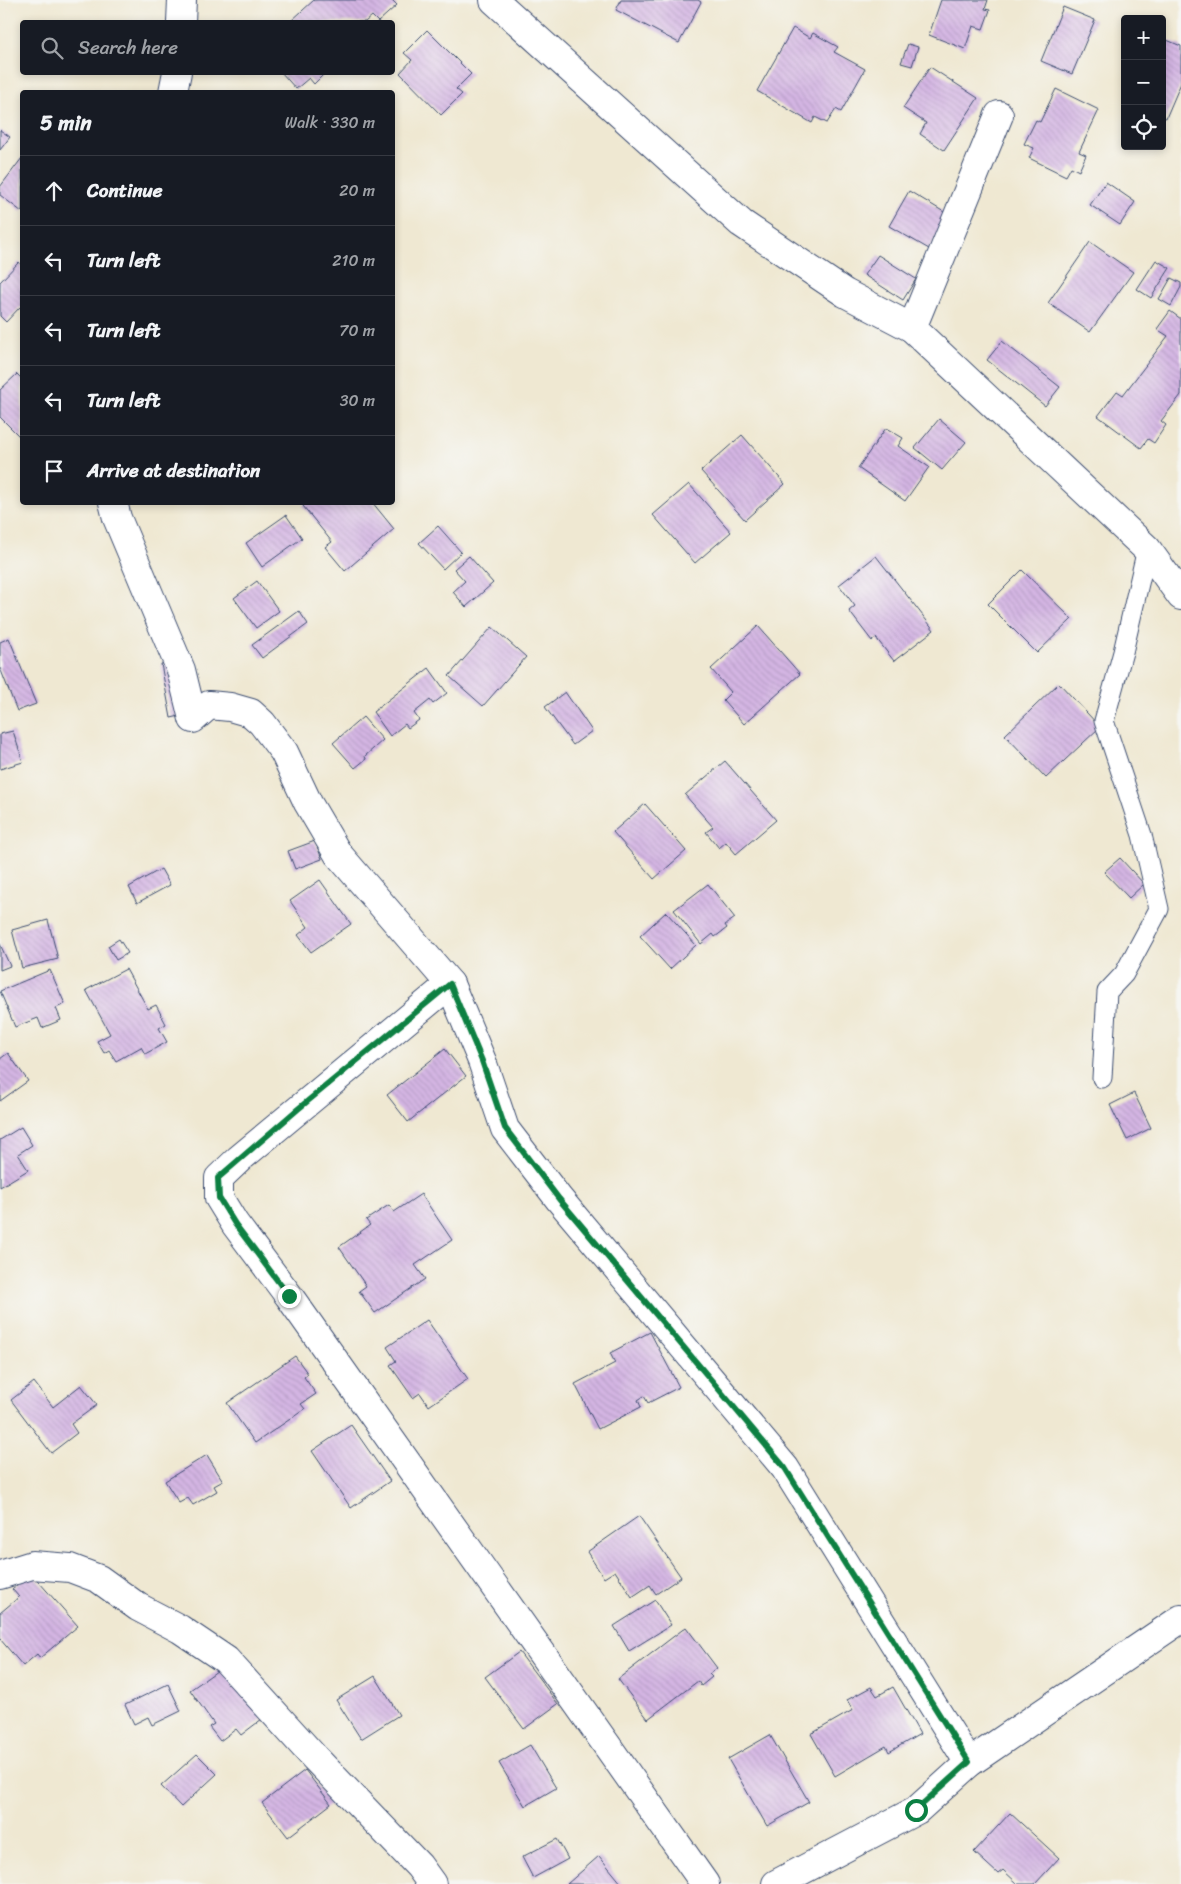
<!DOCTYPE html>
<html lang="en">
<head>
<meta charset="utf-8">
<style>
	:root { --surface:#171b24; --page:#20242c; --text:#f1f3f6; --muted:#9ea1a6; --line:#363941 }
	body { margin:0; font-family:Sriracha,sans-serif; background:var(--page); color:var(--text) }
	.controls { position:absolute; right:15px; top:15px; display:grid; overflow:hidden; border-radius:5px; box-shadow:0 2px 8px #0003 }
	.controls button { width:45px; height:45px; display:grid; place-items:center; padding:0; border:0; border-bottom:1px solid var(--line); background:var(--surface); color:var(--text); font:25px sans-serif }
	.stop { position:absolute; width:15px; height:15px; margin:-11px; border:4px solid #0b8043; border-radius:50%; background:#fff }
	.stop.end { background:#0b8043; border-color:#fff; box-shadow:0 1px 5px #0008 }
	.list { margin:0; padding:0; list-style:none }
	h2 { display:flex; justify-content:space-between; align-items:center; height:65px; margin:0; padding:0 20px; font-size:21px }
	h2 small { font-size:16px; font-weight:400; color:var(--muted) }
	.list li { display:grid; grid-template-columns:32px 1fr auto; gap:15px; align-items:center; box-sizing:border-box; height:70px; padding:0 20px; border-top:1px solid var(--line) }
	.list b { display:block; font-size:19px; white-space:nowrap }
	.list em { font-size:16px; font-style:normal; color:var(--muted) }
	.icon { flex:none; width:28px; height:28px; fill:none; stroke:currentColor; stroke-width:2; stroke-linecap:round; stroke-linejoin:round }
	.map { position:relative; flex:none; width:1181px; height:1884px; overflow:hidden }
	.search { position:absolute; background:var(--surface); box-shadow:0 2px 8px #0003; left:20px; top:20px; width:375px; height:55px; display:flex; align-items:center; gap:12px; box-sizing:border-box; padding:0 18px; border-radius:5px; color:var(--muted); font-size:19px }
	.panel { position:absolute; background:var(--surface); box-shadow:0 2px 8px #0003; left:20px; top:90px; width:375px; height:415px; border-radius:5px }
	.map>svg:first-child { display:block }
	.building { fill:url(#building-back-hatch) }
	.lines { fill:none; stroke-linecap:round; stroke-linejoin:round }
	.lane-casing { stroke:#3b4b6f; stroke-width:21 }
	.street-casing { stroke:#3b4b6f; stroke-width:30 }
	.lane { stroke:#fff; stroke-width:19 }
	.street { stroke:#fff; stroke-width:28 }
	.route { stroke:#0b8043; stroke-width:6 }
</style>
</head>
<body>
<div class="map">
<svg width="1181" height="1884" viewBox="0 0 1181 1884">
	<defs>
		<pattern id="building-back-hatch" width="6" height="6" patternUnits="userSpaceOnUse" patternTransform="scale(1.25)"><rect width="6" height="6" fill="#d4b5e3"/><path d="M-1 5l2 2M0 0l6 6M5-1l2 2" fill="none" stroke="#b59cc5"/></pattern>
	</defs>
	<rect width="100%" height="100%" fill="#f6f6f2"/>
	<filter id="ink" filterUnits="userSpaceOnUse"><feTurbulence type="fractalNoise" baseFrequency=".02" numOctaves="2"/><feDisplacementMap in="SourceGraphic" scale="10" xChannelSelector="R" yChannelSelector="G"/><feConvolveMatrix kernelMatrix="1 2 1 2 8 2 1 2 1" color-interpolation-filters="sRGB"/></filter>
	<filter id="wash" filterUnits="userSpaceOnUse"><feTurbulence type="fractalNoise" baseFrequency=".0096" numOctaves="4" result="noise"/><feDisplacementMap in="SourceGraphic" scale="20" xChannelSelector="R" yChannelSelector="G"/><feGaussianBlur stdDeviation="1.12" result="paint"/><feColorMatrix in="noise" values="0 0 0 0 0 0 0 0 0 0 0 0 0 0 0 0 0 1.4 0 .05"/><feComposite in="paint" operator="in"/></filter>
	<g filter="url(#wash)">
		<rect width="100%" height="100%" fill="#efe8d2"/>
		<g id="blocks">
			<g class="building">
				<path d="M314 0H392L397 5 378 22 372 16 365 22H290Z"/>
				<path d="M621 0H698L701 2 679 43 616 10Z"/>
				<path d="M941 0H988L985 9 990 10 983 29 973 26 965 49 929 35Z"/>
				<path d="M1063 7 1095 20 1072 74 1041 61Z"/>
				<path d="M793 28 810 38 813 33 838 47 834 52 865 69 841 112 836 109 827 123 815 117 812 123 757 91Z"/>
				<path d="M427 30 471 74 456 89 462 94 441 115 400 73 412 60 404 53Z"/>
				<path d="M1162 38 1181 46V83L1166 118 1162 117Z"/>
				<path d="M908 44 918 47 912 66 901 63Z"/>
				<path d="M930 67 978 98 944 150 920 134 926 123 903 108Z"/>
				<path d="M281 72H326L314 84 309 78 296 89Z"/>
				<path d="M1056 89 1099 110 1079 152 1086 155 1079 171 1071 167 1066 176 1029 158 1034 148 1024 144 1036 120 1040 122Z"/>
				<path d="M0 130 10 137 0 150Z"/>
				<path d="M22 158V212L0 195V187Z"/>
				<path d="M1106 182 1135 202 1120 225 1090 205Z"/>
				<path d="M909 191 949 215 929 249 889 226Z"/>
				<path d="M1090 242 1133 272 1090 332 1048 303Z"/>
				<path d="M878 255 916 279 903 300 864 275Z"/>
				<path d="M1156 260 1170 268 1151 298 1137 289Z"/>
				<path d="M19 262 22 266V309L20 307 6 322 0 316V282Z"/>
				<path d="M1171 278 1181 283V287L1171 306 1159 299Z"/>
				<path d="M1170 311 1181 319V395L1161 421 1166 425 1154 443 1148 439 1141 448 1098 416 1117 391 1123 395 1168 336 1157 329Z"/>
				<path d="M1002 341 1060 387 1045 406 987 360Z"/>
				<path d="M17 374 22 379V439L0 417V390Z"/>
				<path d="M939 419 966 442 942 470 915 448Z"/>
				<path d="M886 428 903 438 898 446 929 467 905 501 858 468Z"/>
				<path d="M742 435 785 484 745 520 701 471Z"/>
				<path d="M689 484 731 532 695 563 653 515Z"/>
				<path d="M307 502H372L394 529 345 571 325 547 332 542 303 506Z"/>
				<path d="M286 515 302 538 262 567 246 543Z"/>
				<path d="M438 526 461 552 443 569 419 543Z"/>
				<path d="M469 556 493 583 466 607 453 592 465 581 454 569Z"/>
				<path d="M876 556 934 630 894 661 876 638 872 641 849 611 855 606 839 585Z"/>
				<path d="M1022 570 1072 619 1037 653 988 604Z"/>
				<path d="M257 581 279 611 256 628 234 598Z"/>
				<path d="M299 611 308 624 262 658 252 645Z"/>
				<path d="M758 626 800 674 744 724 723 700 731 692 711 669Z"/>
				<path d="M492 627 526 657 483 706 449 676Z"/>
				<path d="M9 638 36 704 17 711 0 668V642Z"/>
				<path d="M170 662 180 716 171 718 161 664Z"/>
				<path d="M429 668 447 693 433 704 430 700 414 713 419 720 408 728 405 724 390 736 373 712Z"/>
				<path d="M1059 683 1100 727 1046 778 1005 735Z"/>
				<path d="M565 692 592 731 573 745 545 707Z"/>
				<path d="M363 717 383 740 365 756 366 759 355 768 333 743Z"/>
				<path d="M13 731 23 762 0 769V734Z"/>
				<path d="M725 761 776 820 736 854 726 842 719 848 706 832 713 827 685 795Z"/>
				<path d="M645 804 686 851 654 879 613 832Z"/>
				<path d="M315 841 322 859 295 869 288 851Z"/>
				<path d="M1120 858 1144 884 1129 898 1104 872Z"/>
				<path d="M161 869 170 885 137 903 129 887Z"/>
				<path d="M320 880 351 924 311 952 298 935 308 927 290 901Z"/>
				<path d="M708 884 735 918 725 925 727 928 715 937 713 934 701 944 674 910Z"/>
				<path d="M666 912 696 945 670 969 640 936Z"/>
				<path d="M48 920 58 959 22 968 12 930Z"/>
				<path d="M119 939 128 953 116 960 108 946Z"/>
				<path d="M0 944 10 966 0 970Z"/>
				<path d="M126 969 148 1009 156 1005 166 1024 159 1028 167 1042 145 1054 141 1047 116 1061 109 1050 104 1053 97 1041 110 1034 86 990Z"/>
				<path d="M50 970 65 1004 56 1008 61 1020 42 1028 38 1018 15 1027 0 991Z"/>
				<path d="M445 1049 466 1076 408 1122 387 1095Z"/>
				<path d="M8 1053 28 1081 0 1101V1059Z"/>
				<path d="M1134 1093 1151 1128 1127 1140 1110 1105Z"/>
				<path d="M21 1127 32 1145 18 1154 28 1170 0 1187V1140Z"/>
				<path d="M421 1194 452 1240 415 1265 425 1279 375 1313 359 1291 366 1286 339 1247 370 1225 366 1220 389 1205 394 1212Z"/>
				<path d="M427 1320 468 1379 429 1406 420 1393 413 1398 390 1365 396 1361 387 1347Z"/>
				<path d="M650 1332 679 1387 648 1403 644 1396 638 1400 641 1407 598 1429 575 1384 615 1363 610 1353Z"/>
				<path d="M295 1356 308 1374 304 1377 316 1394 301 1404 305 1409 255 1443 227 1403Z"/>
				<path d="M34 1382 53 1407 81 1385 97 1405 71 1424 77 1433 51 1453 11 1400Z"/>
				<path d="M351 1425 390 1481 351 1508 312 1451Z"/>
				<path d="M207 1455 223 1481 214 1486 217 1491 193 1505 188 1498 179 1503 165 1481Z"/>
				<path d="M639 1516 681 1577 656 1594 650 1585 632 1597 615 1571 604 1578 587 1552Z"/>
				<path d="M31 1573 78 1626 40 1658 37 1654 23 1666 0 1639V1613L19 1597 12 1589Z"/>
				<path d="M655 1600 671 1625 629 1651 614 1626Z"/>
				<path d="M686 1627 717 1668 709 1674 712 1677 701 1686 698 1681 648 1719 618 1679Z"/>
				<path d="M519 1652 558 1704 524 1729 485 1677Z"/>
				<path d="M224 1666 262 1719 241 1735 236 1729 220 1741 209 1727 214 1724 190 1690Z"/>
				<path d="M375 1676 399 1715 361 1739 336 1700Z"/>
				<path d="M168 1684 181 1711 152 1725 148 1717 134 1724 125 1705Z"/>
				<path d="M871 1687 877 1696 893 1687 920 1734 889 1752 886 1746 835 1776 811 1734 853 1710 847 1700Z"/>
				<path d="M770 1735 809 1802 767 1826 728 1759Z"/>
				<path d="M530 1745 556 1788 525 1806 499 1763Z"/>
				<path d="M197 1754 217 1774 181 1807 161 1786Z"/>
				<path d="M305 1770 331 1804 288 1837 262 1803Z"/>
				<path d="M1010 1813 1059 1858 1035 1884H1018L1003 1870 998 1874 974 1852Z"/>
				<path d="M557 1839 568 1859 533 1878 522 1857Z"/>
				<path d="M599 1856 622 1884H567Z"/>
			</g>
		</g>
	</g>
	<g filter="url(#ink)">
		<use href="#blocks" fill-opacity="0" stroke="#3b4b6f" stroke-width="1"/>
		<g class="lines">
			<defs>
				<path id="lane" d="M1102 1078 1107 992 1124 974 1159 909 1142 835 1104 721 1123 652 1147 549"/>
				<g id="street">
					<path d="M494 0 741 223 845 293 912 328 1147 549 1181 596"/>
					<path d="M181 22 182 0"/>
					<path d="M173 92 177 72"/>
					<path d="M912 328 999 115"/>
					<path d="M113 502 117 518 181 670 193 719 209 705 230 707 251 713 262 723 284 752 308 803 338 854 450 984 482 1061 505 1129 559 1199 785 1468 969 1763"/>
					<path d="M450 984 239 1159 219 1178V1198L235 1224 289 1296 705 1884"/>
					<path d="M0 1575 32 1565 70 1568 99 1579 138 1607 180 1629 226 1660 315 1758 419 1866 432 1884"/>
					<path d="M776 1884 917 1810 969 1763 1181 1619"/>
				</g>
			</defs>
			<use href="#lane" class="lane-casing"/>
			<use href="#street" class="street-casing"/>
			<use href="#lane" class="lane"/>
			<use href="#street" class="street"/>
		</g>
	</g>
	<g class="lines" filter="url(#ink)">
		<path class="route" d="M289 1296 235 1224 219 1198 218 1178 298 1109 450 984 482 1061 505 1128 559 1199 785 1468 969 1762 916 1810"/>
	</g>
</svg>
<div class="controls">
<button>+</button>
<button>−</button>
<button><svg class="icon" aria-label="locate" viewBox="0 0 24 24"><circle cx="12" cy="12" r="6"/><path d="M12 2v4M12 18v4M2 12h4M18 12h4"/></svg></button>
</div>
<div class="stop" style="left:916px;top:1810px"></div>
<div class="stop end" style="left:289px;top:1296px"></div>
<div class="search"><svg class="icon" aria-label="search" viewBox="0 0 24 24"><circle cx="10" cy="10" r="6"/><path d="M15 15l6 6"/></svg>Search here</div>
<section class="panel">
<h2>5 min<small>Walk · 330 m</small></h2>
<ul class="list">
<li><svg class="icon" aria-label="ahead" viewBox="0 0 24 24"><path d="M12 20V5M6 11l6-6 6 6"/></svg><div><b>Continue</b></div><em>20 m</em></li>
<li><svg class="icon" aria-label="left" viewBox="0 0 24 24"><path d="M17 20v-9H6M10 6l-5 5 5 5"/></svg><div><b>Turn left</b></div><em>210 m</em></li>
<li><svg class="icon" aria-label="left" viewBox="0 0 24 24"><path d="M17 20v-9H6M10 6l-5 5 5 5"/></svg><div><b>Turn left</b></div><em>70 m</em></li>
<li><svg class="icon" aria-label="left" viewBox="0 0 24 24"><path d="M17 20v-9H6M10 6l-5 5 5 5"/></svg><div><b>Turn left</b></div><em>30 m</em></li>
<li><svg class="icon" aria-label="arrive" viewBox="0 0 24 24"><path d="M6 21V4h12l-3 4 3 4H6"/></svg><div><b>Arrive at destination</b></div></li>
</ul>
</section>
</div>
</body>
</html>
